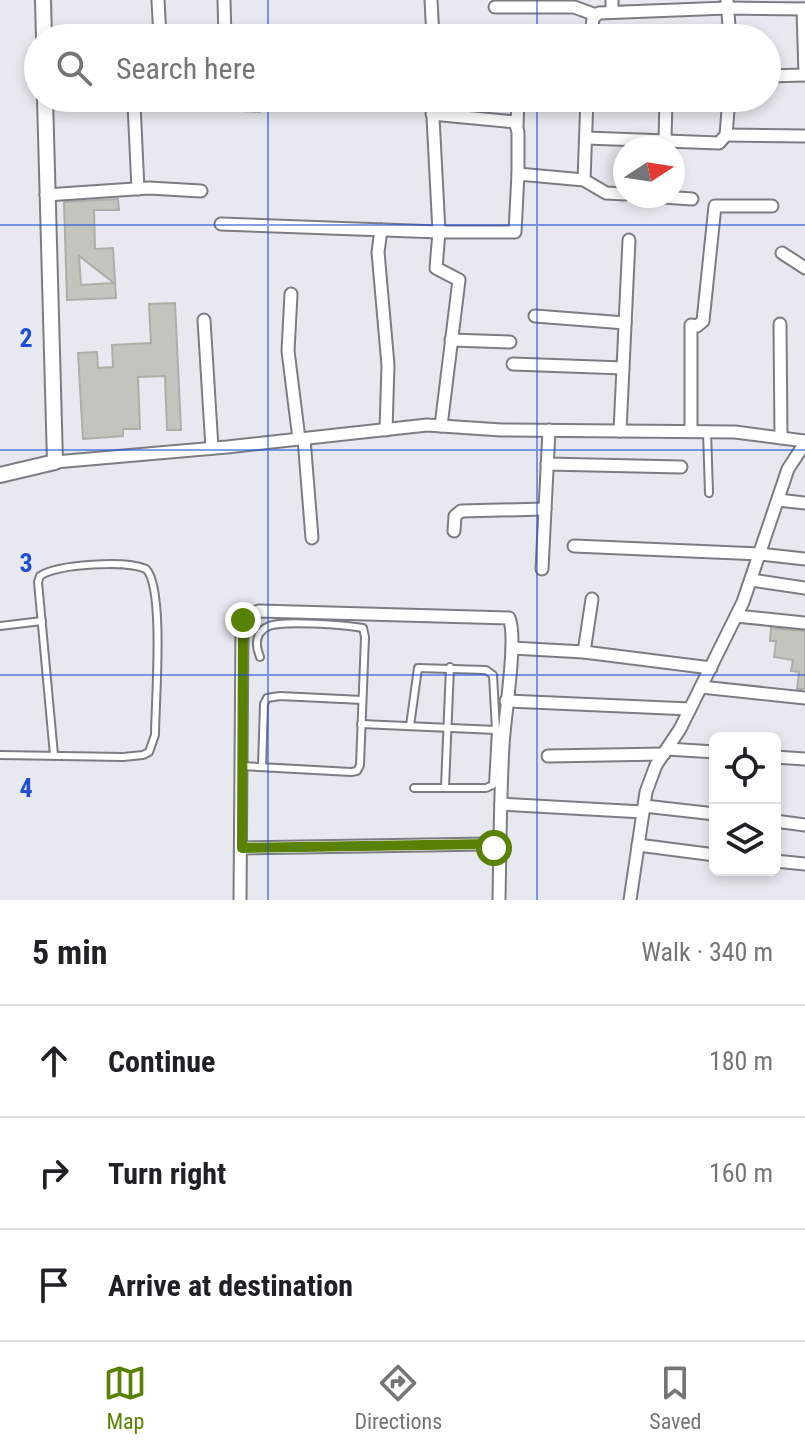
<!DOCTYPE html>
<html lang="en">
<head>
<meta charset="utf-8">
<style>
	:root { --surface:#fff; --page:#f6f6f6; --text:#202124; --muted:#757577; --line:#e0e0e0; --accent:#598103 }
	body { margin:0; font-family:"Roboto Condensed",sans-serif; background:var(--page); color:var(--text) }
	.controls { position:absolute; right:24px; bottom:24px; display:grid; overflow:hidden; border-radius:12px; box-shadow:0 4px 12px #0003 }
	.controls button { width:72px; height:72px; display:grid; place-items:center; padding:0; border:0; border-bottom:2px solid var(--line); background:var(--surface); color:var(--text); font:40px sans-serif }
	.compass { position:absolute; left:613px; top:136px; width:72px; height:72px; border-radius:50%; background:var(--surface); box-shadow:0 4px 12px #0003; rotate:78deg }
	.stop { position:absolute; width:24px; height:24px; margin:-18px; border:6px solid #598103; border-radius:50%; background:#fff }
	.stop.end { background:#598103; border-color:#fff; box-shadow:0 2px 8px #0008 }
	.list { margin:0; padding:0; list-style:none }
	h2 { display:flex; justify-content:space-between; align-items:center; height:104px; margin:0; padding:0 32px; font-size:34px }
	h2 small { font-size:26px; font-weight:400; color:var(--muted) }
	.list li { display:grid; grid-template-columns:52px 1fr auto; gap:24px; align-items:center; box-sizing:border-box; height:112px; padding:0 32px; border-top:2px solid var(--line) }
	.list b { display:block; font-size:30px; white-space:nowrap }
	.list em { font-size:26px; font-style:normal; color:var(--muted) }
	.icon { flex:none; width:44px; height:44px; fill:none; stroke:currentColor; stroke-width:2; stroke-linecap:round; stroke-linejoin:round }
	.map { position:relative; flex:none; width:805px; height:900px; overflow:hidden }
	.search { position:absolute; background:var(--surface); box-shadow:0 4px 12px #0003; left:24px; right:24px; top:24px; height:88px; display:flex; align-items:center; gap:20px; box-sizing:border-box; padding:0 28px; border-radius:44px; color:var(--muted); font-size:30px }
	.sheet { height:440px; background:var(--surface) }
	nav { display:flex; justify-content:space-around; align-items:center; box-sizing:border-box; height:112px; border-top:2px solid var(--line); background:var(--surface); font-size:22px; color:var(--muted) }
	nav a { display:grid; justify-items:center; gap:4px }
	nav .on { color:var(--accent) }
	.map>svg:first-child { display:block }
	.building { fill:#c2c5be; stroke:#abafa8; stroke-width:2; fill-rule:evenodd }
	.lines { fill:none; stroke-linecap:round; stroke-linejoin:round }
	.service-casing { stroke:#7c7c83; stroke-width:10 }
	.minor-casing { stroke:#7c7c83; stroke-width:15 }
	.tertiary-casing { stroke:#7c7c83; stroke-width:18 }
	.service { stroke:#fff; stroke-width:6 }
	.minor { stroke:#fff; stroke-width:11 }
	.tertiary { stroke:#fff; stroke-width:14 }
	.route { stroke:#598103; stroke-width:10 }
	.grid { fill:none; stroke:#1d4ed8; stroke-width:2; stroke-opacity:0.55 }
	.grid-label { font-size:26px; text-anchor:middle; font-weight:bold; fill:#1d4ed8; stroke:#e8e8f0; stroke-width:6; stroke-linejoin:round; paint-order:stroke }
</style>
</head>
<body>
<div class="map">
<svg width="805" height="900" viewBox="0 0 805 900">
	<rect width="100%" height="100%" fill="#e8e8f0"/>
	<g class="building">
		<path d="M118 199 119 210H94L95 249 113 248 116 298 67 300 64 202ZM79 256 114 283 81 285Z"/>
		<path d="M175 303 181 430H167L165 376 138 377 140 429H123V436L83 439 78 353 97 352 98 368 113 367 112 345 151 343 149 304Z"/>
		<path d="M771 628 805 631V689H797L799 672 791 671 793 660 774 657 776 641H770Z"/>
	</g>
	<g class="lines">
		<defs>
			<g id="service">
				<path d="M707 431 709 493"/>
				<path d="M0 626 42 621"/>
				<path d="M361 724 496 730"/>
				<path d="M410 726 418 668 486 670 493 675 496 730 493 785 486 788H414"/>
				<path d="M0 755 123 757 143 755 149 752 155 735C155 704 165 588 146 569 126 560 58 564 40 576L38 582 54 755"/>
				<path d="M242 766 351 772 357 771 360 765 365 637 363 628C345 625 284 620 269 626 255 632 255 645 260 657"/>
				<path d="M262 767 264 704 267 698 280 696 362 700"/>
				<path d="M445 787 450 667"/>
			</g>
			<g id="minor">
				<path d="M158 0 160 38"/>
				<path d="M224 0 225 38"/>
				<path d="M431 0 433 38"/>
				<path d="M612 0V12"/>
				<path d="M727 1 730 38"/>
				<path d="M495 7H574L596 15"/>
				<path d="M803 9 805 75"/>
				<path d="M591 38 593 18 599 13 727 8 805 9"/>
				<path d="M767 76 805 75"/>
				<path d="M228 98V104L259 105"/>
				<path d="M432 98 439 232 436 268 459 280 441 426"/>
				<path d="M432 114 515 122 518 132V174"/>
				<path d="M517 126 518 98"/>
				<path d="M726 135 805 136"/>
				<path d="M586 138 719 143 726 135 729 98"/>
				<path d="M665 140 666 98"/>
				<path d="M584 180 587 98"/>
				<path d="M138 189 134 104 140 101H170"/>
				<path d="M46 195 149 188 201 191"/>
				<path d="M648 196 692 199"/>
				<path d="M221 224 439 232H515L518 174 584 180 606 193 625 194"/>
				<path d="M381 230 378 252 388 365 386 430"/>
				<path d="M782 253 805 268"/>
				<path d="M291 294 288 351 299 439"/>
				<path d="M535 316 625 323"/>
				<path d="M204 320 212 448"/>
				<path d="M780 324 781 438"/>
				<path d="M451 340 510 342"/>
				<path d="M513 364 623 368"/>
				<path d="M620 431 629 240"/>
				<path d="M691 431V325L697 326 703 321 715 206H772"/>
				<path d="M304 439 312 538"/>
				<path d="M55 462 227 447 427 425 501 430 735 432 805 441"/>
				<path d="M547 464 681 467"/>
				<path d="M778 500 805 503"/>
				<path d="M454 531 455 516 461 511 545 509"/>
				<path d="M574 546 760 554 805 559"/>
				<path d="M542 569 549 430"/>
				<path d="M751 580 805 588"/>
				<path d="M736 616 805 623"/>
				<path d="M512 648 584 652 711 668"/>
				<path d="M584 652 592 599"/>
				<path d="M701 687 805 698"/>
				<path d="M506 701 690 709"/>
				<path d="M667 749 715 752"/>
				<path d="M548 756 664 754"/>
				<path d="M775 757 805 759"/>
				<path d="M501 804 643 812"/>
				<path d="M644 806 715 814"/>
				<path d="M775 821 805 825"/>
				<path d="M638 845 715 855"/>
				<path d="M242 848 488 844 494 848V858"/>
				<path d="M775 861 805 864"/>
				<path d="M240 900 242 628 247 615 259 611 509 618C518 637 504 720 503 746 500 797 500 849 499 900"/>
				<path d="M630 900 646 792 656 765 680 729 743 602 788 469 805 443"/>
			</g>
			<g id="tertiary">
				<path d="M43 0 44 38"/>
				<path d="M0 475 55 462 45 98"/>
			</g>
		</defs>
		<use href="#service" class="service-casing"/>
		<use href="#minor" class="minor-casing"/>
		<use href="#tertiary" class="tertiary-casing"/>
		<use href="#service" class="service"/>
		<use href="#minor" class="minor"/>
		<use href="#tertiary" class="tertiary"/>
	</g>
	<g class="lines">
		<path class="route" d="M243 620 242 848 488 844 494 848"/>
	</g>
	<path class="grid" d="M268 0V38M537 0V38M268 98V900M537 98V900M0 225H805M0 450H805M0 675H805"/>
	<g class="grid-label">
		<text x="26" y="347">2</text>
		<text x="26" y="572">3</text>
		<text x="26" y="797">4</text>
	</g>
</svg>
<div class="controls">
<button><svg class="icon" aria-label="locate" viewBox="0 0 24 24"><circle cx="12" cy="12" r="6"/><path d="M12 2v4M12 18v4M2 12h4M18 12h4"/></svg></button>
<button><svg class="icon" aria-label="layers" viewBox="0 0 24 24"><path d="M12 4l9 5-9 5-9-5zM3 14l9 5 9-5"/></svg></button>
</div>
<svg class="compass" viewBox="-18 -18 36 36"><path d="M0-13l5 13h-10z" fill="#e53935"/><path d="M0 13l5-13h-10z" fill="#757577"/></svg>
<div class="stop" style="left:494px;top:848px"></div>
<div class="stop end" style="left:243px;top:620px"></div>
<div class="search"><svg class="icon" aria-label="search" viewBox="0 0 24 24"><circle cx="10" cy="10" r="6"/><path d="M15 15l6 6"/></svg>Search here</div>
</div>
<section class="sheet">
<h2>5 min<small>Walk · 340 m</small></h2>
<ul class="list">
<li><svg class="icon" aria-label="ahead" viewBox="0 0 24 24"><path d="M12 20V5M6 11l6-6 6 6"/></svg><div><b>Continue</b></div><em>180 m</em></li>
<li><svg class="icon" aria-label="right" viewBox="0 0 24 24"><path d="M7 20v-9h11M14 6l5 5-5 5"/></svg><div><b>Turn right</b></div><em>160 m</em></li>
<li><svg class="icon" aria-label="arrive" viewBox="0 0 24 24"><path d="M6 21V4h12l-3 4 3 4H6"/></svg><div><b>Arrive at destination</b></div></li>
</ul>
</section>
<nav>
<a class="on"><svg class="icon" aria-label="map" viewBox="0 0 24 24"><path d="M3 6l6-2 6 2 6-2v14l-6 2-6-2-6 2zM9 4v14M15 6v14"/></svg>Map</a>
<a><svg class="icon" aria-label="directions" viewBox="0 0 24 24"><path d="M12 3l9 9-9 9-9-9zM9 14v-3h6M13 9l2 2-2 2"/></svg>Directions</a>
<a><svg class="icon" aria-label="saved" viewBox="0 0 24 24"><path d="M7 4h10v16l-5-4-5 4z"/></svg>Saved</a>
</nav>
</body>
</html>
